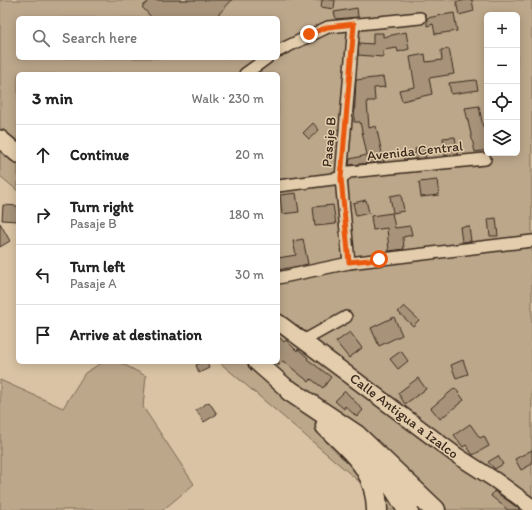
<!DOCTYPE html>
<html lang="en">
<head>
<meta charset="utf-8">
<style>
	:root { --surface:#fff; --page:#f6f6f6; --text:#222; --muted:#767676; --line:#e0e0e0 }
	body { margin:0; font-family:Itim,sans-serif; background:var(--page); color:var(--text) }
	.controls { position:absolute; right:12px; top:12px; display:grid; overflow:hidden; border-radius:6px; box-shadow:0 2px 10px #0003 }
	.controls button { width:36px; height:36px; display:grid; place-items:center; padding:0; border:0; border-bottom:1px solid var(--line); background:var(--surface); color:var(--text); font:20px sans-serif }
	.stop { position:absolute; width:12px; height:12px; margin:-9px; border:3px solid #ea580c; border-radius:50%; background:#fff }
	.stop.end { background:#ea580c; border-color:#fff; box-shadow:0 1px 4px #0008 }
	.list { margin:0; padding:0; list-style:none }
	h2 { display:flex; justify-content:space-between; align-items:center; height:52px; margin:0; padding:0 16px; font-size:17px }
	h2 small { font-size:13px; font-weight:400; color:var(--muted) }
	.list li { display:grid; grid-template-columns:26px 1fr auto; gap:12px; align-items:center; box-sizing:border-box; height:60px; padding:0 16px; border-top:1px solid var(--line) }
	.list b { display:block; font-size:15px; white-space:nowrap }
	.list p { margin:0; font-size:13px; white-space:nowrap; color:var(--muted) }
	.list em { font-size:13px; font-style:normal; color:var(--muted) }
	.icon { flex:none; width:22px; height:22px; fill:none; stroke:currentColor; stroke-width:2; stroke-linecap:round; stroke-linejoin:round }
	.map { position:relative; flex:none; width:532px; height:510px; overflow:hidden }
	.search { position:absolute; background:var(--surface); box-shadow:0 2px 10px #0003; left:16px; top:16px; width:264px; height:44px; display:flex; align-items:center; gap:10px; box-sizing:border-box; padding:0 14px; border-radius:6px; color:var(--muted); font-size:15px }
	.panel { position:absolute; background:var(--surface); box-shadow:0 2px 10px #0003; left:16px; top:72px; width:264px; height:292px; border-radius:6px }
	.map>svg:first-child { display:block }
	.green { fill:#bca78a; stroke:#7c6854; fill-rule:evenodd }
	.building { fill:#a8937a; stroke:#3b2a1e }
	.lines { fill:none; stroke-linecap:round; stroke-linejoin:round }
	.street-casing { stroke:#3b2a1e; stroke-width:14 }
	.secondary-casing { stroke:#3b2a1e; stroke-width:18 }
	.primary-casing { stroke:#3b2a1e; stroke-width:20 }
	.highway-casing { stroke:#3b2a1e; stroke-width:23 }
	.street { stroke:#e3cdac; stroke-width:11 }
	.secondary { stroke:#e3cdac; stroke-width:15 }
	.primary { stroke:#e3cdac; stroke-width:17 }
	.highway { stroke:#e3cdac; stroke-width:20 }
	.route { stroke:#ea580c; stroke-width:5 }
	.labels { text-anchor:middle; dominant-baseline:central; stroke-width:3; stroke-linejoin:round; paint-order:stroke }
	.street-label { font-size:14px; fill:#3b2a1e; stroke:#e3cdac }
</style>
</head>
<body>
<div class="map">
<svg width="532" height="510" viewBox="0 0 532 510">
	<rect width="100%" height="100%" fill="#d9c3a4"/>
	<filter id="ink" filterUnits="userSpaceOnUse"><feTurbulence type="fractalNoise" baseFrequency=".025" numOctaves="2"/><feDisplacementMap in="SourceGraphic" scale="8" xChannelSelector="R" yChannelSelector="G"/><feConvolveMatrix kernelMatrix="1 2 1 2 8 2 1 2 1" color-interpolation-filters="sRGB"/></filter>
	<g filter="url(#ink)">
		<g class="green">
			<path d="M0 0H532V510H382V501L219 362H278V74H18V191L0 176ZM487 15H517V153H487ZM18 18H278V58H18Z"/>
			<path d="M103 362H119L146 376 143 407 194 484 163 510H0V380L63 408 85 373Z"/>
		</g>
		<g class="building">
			<path d="M150 0H232L215 18H152L142 7Z"/>
			<path d="M322 0H335L334 9 321 7Z"/>
			<path d="M467 0H472L474 11 459 15 456 2Z"/>
			<path d="M357 8 358 17 336 19 334 12Z"/>
			<path d="M454 13 457 31 435 34 433 24 427 26V18Z"/>
			<path d="M406 32 409 49 398 52 397 48 383 50V57L358 55 359 43 373 44V33H383V37Z"/>
			<path d="M449 49 454 74 429 78 432 94 402 101 399 90 415 87 410 57 425 54 426 62 442 60 441 50Z"/>
			<path d="M383 77 385 87 374 88 375 101H367L369 128 376 126 384 162 349 165 350 159 367 155 360 122H354L356 80Z"/>
			<path d="M476 80 478 90 451 94 449 83Z"/>
			<path d="M479 106 483 127 486 126 487 133V150L475 152 465 108Z"/>
			<path d="M313 123 319 130 309 139 303 133Z"/>
			<path d="M455 137 458 155 445 156 443 138Z"/>
			<path d="M423 146 426 158 404 160 403 156 416 153 415 149Z"/>
			<path d="M437 180 439 195 421 197 419 182Z"/>
			<path d="M296 193 299 212 282 214 280 195Z"/>
			<path d="M401 194 404 211 393 213 390 196Z"/>
			<path d="M366 200 369 213 356 216 353 203Z"/>
			<path d="M3 205 18 206V221L2 220Z"/>
			<path d="M333 205 336 224 315 226 313 207Z"/>
			<path d="M392 213 395 228 410 226 412 235 403 237 404 249 389 251 387 228 373 230 371 216Z"/>
			<path d="M496 218 498 236H490L488 219Z"/>
			<path d="M0 223 10 241 0 247Z"/>
			<path d="M469 226 471 241 462 242 460 227Z"/>
			<path d="M303 239 308 264 278 270V258L296 255 293 241Z"/>
			<path d="M404 306 419 320 413 326 398 312Z"/>
			<path d="M394 317 402 335 379 346 371 328Z"/>
			<path d="M350 332 362 348 349 358 336 342Z"/>
			<path d="M278 336 284 342 286 340 297 351 298 349 308 358 307 359 331 377 323 388 311 379 309 382 283 361 278 366Z"/>
			<path d="M401 351 408 361 398 369 390 359Z"/>
			<path d="M463 360 468 374 456 378 451 365Z"/>
			<path d="M201 362H207L209 368 199 373 196 365Z"/>
			<path d="M418 378 426 389 405 404 398 393Z"/>
			<path d="M455 388 464 400 440 419 431 408Z"/>
			<path d="M345 391 363 410 357 417 345 406 344 409 335 401Z"/>
			<path d="M209 402 217 414 204 422 196 410Z"/>
			<path d="M470 424 480 438 484 436 489 446 473 455 466 445 463 447 454 435Z"/>
			<path d="M532 450V464L521 470 515 459Z"/>
			<path d="M498 456 503 464 495 469 488 462Z"/>
			<path d="M494 491 521 510H508L491 496Z"/>
		</g>
		<g class="lines">
			<defs>
				<g id="street">
					<path d="M278 51 328 27 420 18"/>
					<path d="M245 74 267 58"/>
					<path d="M278 186 341 178 349 172 485 159"/>
					<path d="M349 263 341 178 354 24"/>
					<path d="M278 278 349 263 532 241"/>
					<path d="M303 341 346 317"/>
				</g>
				<path id="secondary" d="M278 322 456 455 495 480 532 507"/>
				<g id="primary">
					<path d="M0 139 18 154"/>
					<path d="M257 362 290 391"/>
				</g>
				<g id="highway">
					<path d="M290 391 356 435 435 510"/>
					<path d="M326 426C354 453 376 469 377 510"/>
					<path d="M384 472 408 510"/>
				</g>
			</defs>
			<use href="#street" class="street-casing"/>
			<use href="#secondary" class="secondary-casing"/>
			<use href="#primary" class="primary-casing"/>
			<use href="#highway" class="highway-casing"/>
			<use href="#street" class="street"/>
			<use href="#secondary" class="secondary"/>
			<use href="#primary" class="primary"/>
			<use href="#highway" class="highway"/>
		</g>
	</g>
	<g class="lines" filter="url(#ink)">
		<path class="route" d="M309 34 328 27 354 24 341 178 349 262 379 259"/>
	</g>
	<g class="labels">
		<g class="street-label">
			<text transform="translate(329 142) rotate(-85)">Pasaje B</text>
			<text transform="translate(415 151) rotate(-6)">Avenida Central</text>
			<text transform="translate(404 416) rotate(37)">Calle Antigua a Izalco</text>
		</g>
	</g>
</svg>
<div class="controls">
<button>+</button>
<button>−</button>
<button><svg class="icon" aria-label="locate" viewBox="0 0 24 24"><circle cx="12" cy="12" r="6"/><path d="M12 2v4M12 18v4M2 12h4M18 12h4"/></svg></button>
<button><svg class="icon" aria-label="layers" viewBox="0 0 24 24"><path d="M12 4l9 5-9 5-9-5zM3 14l9 5 9-5"/></svg></button>
</div>
<div class="stop" style="left:379px;top:259px"></div>
<div class="stop end" style="left:309px;top:34px"></div>
<div class="search"><svg class="icon" aria-label="search" viewBox="0 0 24 24"><circle cx="10" cy="10" r="6"/><path d="M15 15l6 6"/></svg>Search here</div>
<section class="panel">
<h2>3 min<small>Walk · 230 m</small></h2>
<ul class="list">
<li><svg class="icon" aria-label="ahead" viewBox="0 0 24 24"><path d="M12 20V5M6 11l6-6 6 6"/></svg><div><b>Continue</b></div><em>20 m</em></li>
<li><svg class="icon" aria-label="right" viewBox="0 0 24 24"><path d="M7 20v-9h11M14 6l5 5-5 5"/></svg><div><b>Turn right</b><p>Pasaje B</p></div><em>180 m</em></li>
<li><svg class="icon" aria-label="left" viewBox="0 0 24 24"><path d="M17 20v-9H6M10 6l-5 5 5 5"/></svg><div><b>Turn left</b><p>Pasaje A</p></div><em>30 m</em></li>
<li><svg class="icon" aria-label="arrive" viewBox="0 0 24 24"><path d="M6 21V4h12l-3 4 3 4H6"/></svg><div><b>Arrive at destination</b></div></li>
</ul>
</section>
</div>
</body>
</html>
